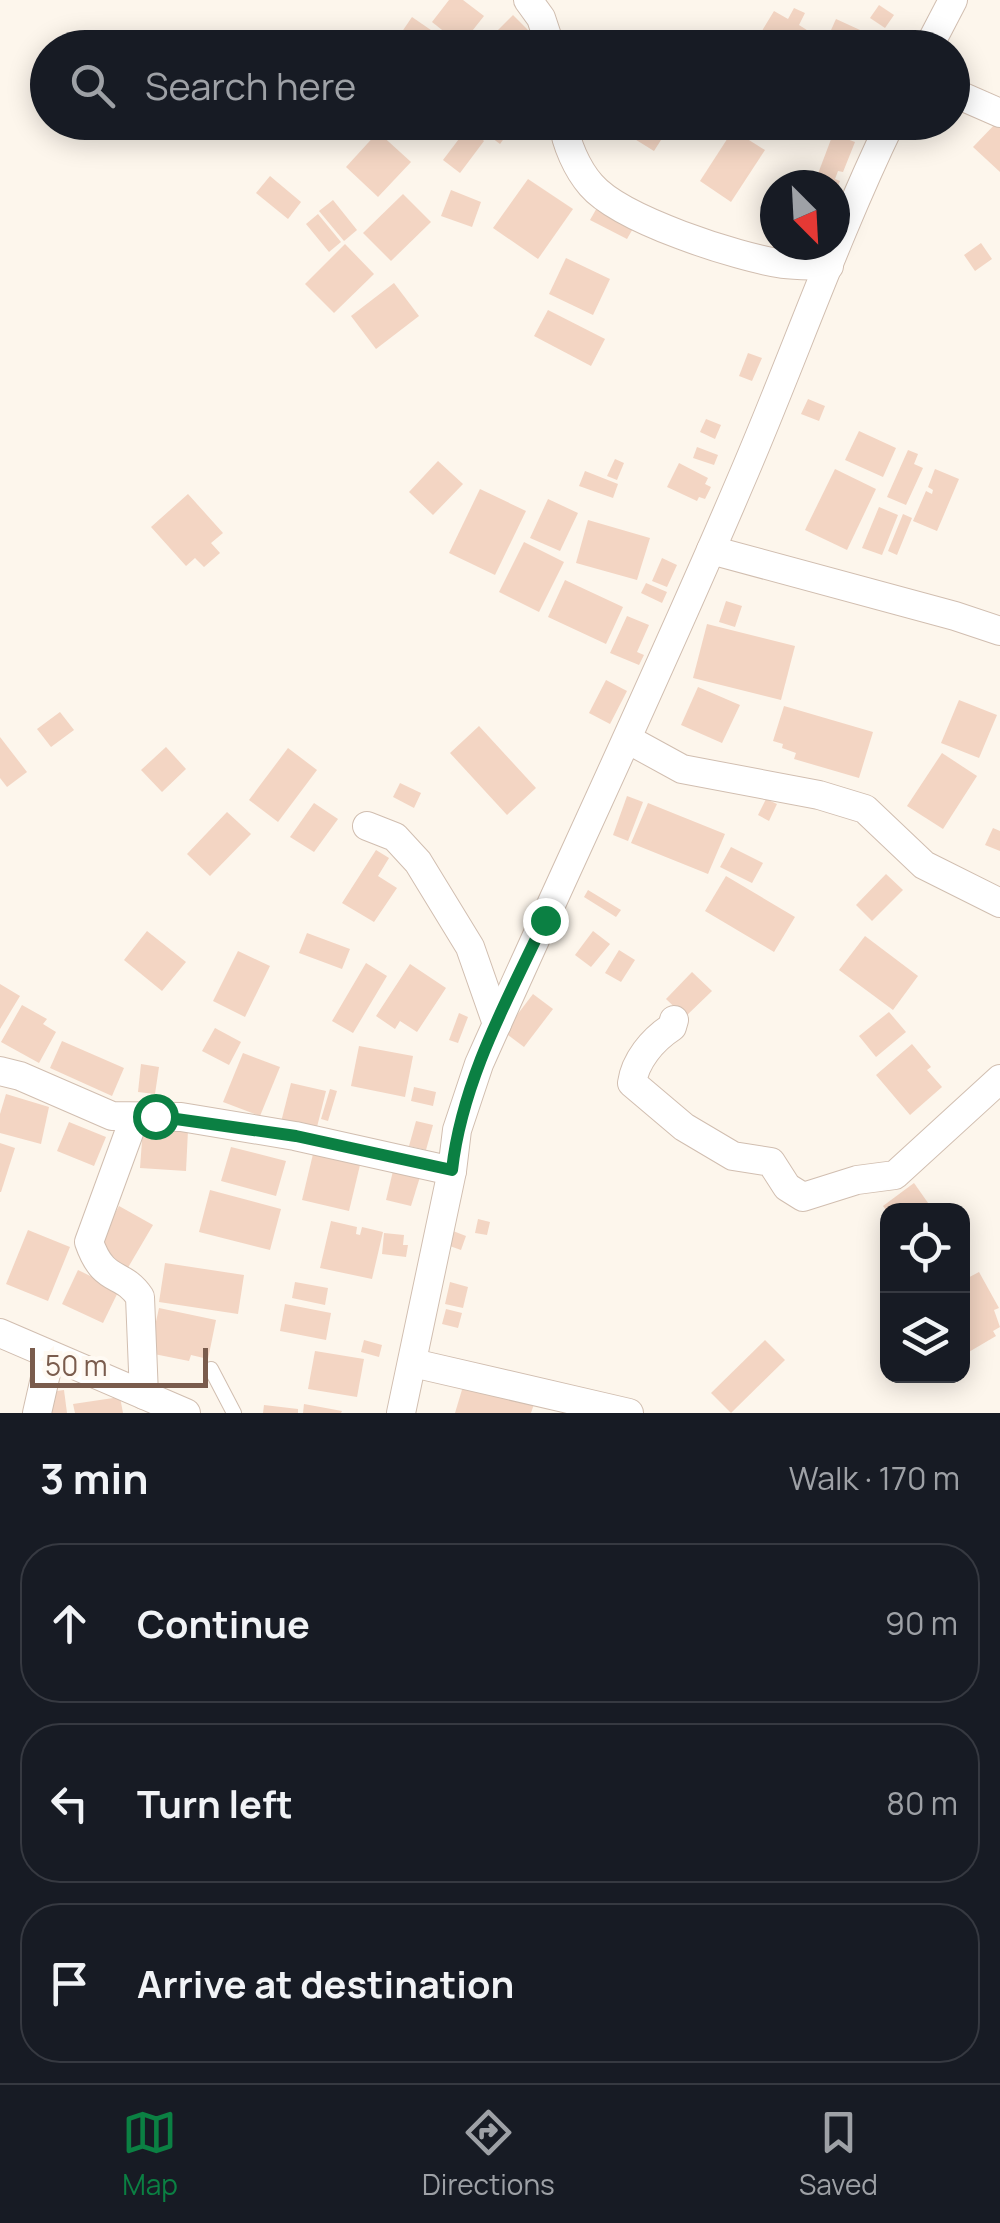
<!DOCTYPE html>
<html lang="en">
<head>
<meta charset="utf-8">
<style>
	:root { --surface:#171b24; --page:#242831; --text:#f1f3f6; --muted:#9ea1a6; --line:#363941; --accent:#0b8043 }
	body { margin:0; font-family:Manrope,sans-serif; background:var(--page); color:var(--text) }
	.controls { position:absolute; right:30px; bottom:30px; display:grid; overflow:hidden; border-radius:20px; box-shadow:0 5px 25px #0003 }
	.controls button { width:90px; height:90px; display:grid; place-items:center; padding:0; border:0; border-bottom:2px solid var(--line); background:var(--surface); color:var(--text); font:50px sans-serif }
	.compass { position:absolute; left:760px; top:170px; width:90px; height:90px; border-radius:50%; background:var(--surface); box-shadow:0 5px 25px #0003; rotate:156deg }
	.scale { position:absolute; left:30px; bottom:25px; width:178px; box-sizing:border-box; padding-left:10px; border:5px solid #7a5c4d; border-top:0; font-size:28px; line-height:35px; white-space:nowrap; color:#7a5c4d; -webkit-text-stroke:8px #fffaf3; paint-order:stroke }
	.stop { position:absolute; width:30px; height:30px; margin:-22px; border:8px solid #0b8043; border-radius:50%; background:#fff }
	.stop.end { background:#0b8043; border-color:#fff; box-shadow:0 2px 10px #0008 }
	.list { margin:0; padding:0; list-style:none }
	h2 { display:flex; justify-content:space-between; align-items:center; height:130px; margin:0; padding:0 40px; font-size:42px }
	h2 small { font-size:32px; font-weight:400; color:var(--muted) }
	.list li { display:grid; grid-template-columns:65px 1fr auto; gap:30px; align-items:center; box-sizing:border-box; height:160px; margin:0 20px 20px; padding:0 20px; border:2px solid var(--line); border-radius:40px }
	.list b { display:block; font-size:38px; white-space:nowrap }
	.list em { font-size:32px; font-style:normal; color:var(--muted) }
	.icon { flex:none; width:55px; height:55px; fill:none; stroke:currentColor; stroke-width:2; stroke-linecap:round; stroke-linejoin:round }
	.map { position:relative; flex:none; width:1000px; height:1413px; overflow:hidden }
	.search { position:absolute; background:var(--surface); box-shadow:0 5px 25px #0003; left:30px; right:30px; top:30px; height:110px; display:flex; align-items:center; gap:25px; box-sizing:border-box; padding:0 35px; border-radius:55px; color:var(--muted); font-size:38px }
	.sheet { height:670px; background:var(--surface) }
	nav { display:flex; justify-content:space-around; align-items:center; box-sizing:border-box; height:140px; border-top:2px solid var(--line); background:var(--surface); font-size:28px; color:var(--muted) }
	nav a { display:grid; justify-items:center; gap:5px }
	nav .on { color:var(--accent) }
	.map>svg:first-child { display:block }
	.building { fill:#f3d5c3 }
	.lines { fill:none; stroke-linecap:round; stroke-linejoin:round }
	.lane-casing { stroke:#d1beb0; stroke-width:16 }
	.street-casing { stroke:#d1beb0; stroke-width:30 }
	.lane { stroke:#fff; stroke-width:14 }
	.street { stroke:#fff; stroke-width:28 }
	.route { stroke:#0b8043; stroke-width:12 }
</style>
</head>
<body>
<div class="map">
<svg width="1000" height="1413" viewBox="0 0 1000 1413">
	<rect width="100%" height="100%" fill="#fdf6ec"/>
	<g class="building">
		<path d="M449 0H463L484 16 461 45 432 22Z"/>
		<path d="M879 5 894 15 885 28 870 18Z"/>
		<path d="M794 8 805 13 799 25 810 32 801 48H771L757 39 774 11 788 19Z"/>
		<path d="M513 15 540 42 534 48H480Z"/>
		<path d="M412 17 457 48H403L395 42Z"/>
		<path d="M836 19 871 35 865 48H823Z"/>
		<path d="M196 30 217 48H182Z"/>
		<path d="M1000 119V172L973 147Z"/>
		<path d="M471 122H516L500 144Z"/>
		<path d="M642 122H695L684 139 668 129 654 151 633 138Z"/>
		<path d="M468 127 484 141 460 173 443 160Z"/>
		<path d="M733 130 765 150 731 202 700 181Z"/>
		<path d="M378 132 411 162 378 197 346 167Z"/>
		<path d="M833 134 855 142 843 172 838 171 835 179 840 181 835 192V185L816 179Z"/>
		<path d="M270 176 301 202 288 219 256 193Z"/>
		<path d="M528 179 573 209 538 259 493 228Z"/>
		<path d="M451 190 481 202 472 227 441 216Z"/>
		<path d="M403 194 431 222 391 261 363 233Z"/>
		<path d="M333 200 357 230 344 241 319 211Z"/>
		<path d="M598 206 635 225 627 239 590 220Z"/>
		<path d="M318 214 341 242 329 252 306 224Z"/>
		<path d="M981 243 992 259 975 271 964 255Z"/>
		<path d="M345 244 374 274 334 313 305 284Z"/>
		<path d="M566 258 610 279 593 315 549 294Z"/>
		<path d="M394 283 419 316 376 349 351 316Z"/>
		<path d="M548 310 605 339 591 366 534 336Z"/>
		<path d="M748 353 762 358 752 381 739 376Z"/>
		<path d="M808 399 825 406 819 421 801 414Z"/>
		<path d="M706 419 721 425 715 439 700 432Z"/>
		<path d="M859 431 896 448 883 477 845 460Z"/>
		<path d="M697 447 718 455 714 465 693 458Z"/>
		<path d="M908 450 918 454 914 464 923 468 906 505 887 497Z"/>
		<path d="M615 459 624 463 617 480 607 476Z"/>
		<path d="M438 461 463 484 433 515 409 492Z"/>
		<path d="M679 463 708 478 705 484 711 487 705 499 699 497 697 501 667 487Z"/>
		<path d="M835 469 876 489 847 550 805 530Z"/>
		<path d="M935 469 959 479 937 531 913 521 926 491 932 494 933 490 928 487Z"/>
		<path d="M585 471 618 484 613 498 579 486Z"/>
		<path d="M480 489 526 511 495 575 449 553Z"/>
		<path d="M188 494 223 533 211 543 220 553 204 567 195 558 186 566 151 527Z"/>
		<path d="M548 499 578 513 560 551 530 538Z"/>
		<path d="M879 507 898 515 882 555 862 548Z"/>
		<path d="M903 514 912 518 897 555 888 551Z"/>
		<path d="M588 520 650 538 637 580 576 563Z"/>
		<path d="M524 542 564 562 539 612 499 592Z"/>
		<path d="M662 558 677 565 667 587 652 581Z"/>
		<path d="M565 580 623 607 606 644 548 617Z"/>
		<path d="M646 583 667 592 662 603 641 593Z"/>
		<path d="M726 601 742 606 735 627 719 622Z"/>
		<path d="M627 616 649 625 637 652 644 655 639 665 610 653Z"/>
		<path d="M707 624 795 646 781 700 693 678Z"/>
		<path d="M606 680 627 691 610 724 589 713Z"/>
		<path d="M698 687 740 705 722 743 681 725Z"/>
		<path d="M959 700 997 715 979 758 941 743Z"/>
		<path d="M784 706 873 732 859 778 794 759 796 753 782 748 783 744 773 741Z"/>
		<path d="M60 712 74 730 51 747 37 729Z"/>
		<path d="M479 726 536 788 507 815 450 753Z"/>
		<path d="M0 737 27 772 7 787 0 778Z"/>
		<path d="M166 747 186 769 162 792 141 770Z"/>
		<path d="M288 748 317 770 278 822 249 800Z"/>
		<path d="M942 753 977 776 943 829 907 806Z"/>
		<path d="M400 783 421 793 414 808 393 797Z"/>
		<path d="M627 796 643 802 628 841 613 835Z"/>
		<path d="M766 799 777 804 769 821 758 815Z"/>
		<path d="M314 803 338 819 314 852 290 837Z"/>
		<path d="M648 803 725 834 708 874 631 843Z"/>
		<path d="M227 812 251 834 210 876 187 854Z"/>
		<path d="M993 828 1000 831V851L985 845Z"/>
		<path d="M731 847 763 863 752 883 720 867Z"/>
		<path d="M376 850 389 858 378 876 397 888 374 922 342 903Z"/>
		<path d="M886 874 903 890 872 921 856 905Z"/>
		<path d="M726 876 795 917 774 952 705 911Z"/>
		<path d="M588 890 621 910 616 917 584 897Z"/>
		<path d="M147 931 186 962 162 991 124 960Z"/>
		<path d="M593 931 610 944 591 967 575 955Z"/>
		<path d="M307 933 350 949 342 969 299 953Z"/>
		<path d="M865 936 918 976 893 1010 839 970Z"/>
		<path d="M619 950 635 960 621 982 605 973Z"/>
		<path d="M238 951 270 966 245 1017 213 1001Z"/>
		<path d="M366 963 387 976 353 1033 332 1021Z"/>
		<path d="M410 964 446 988 417 1032 400 1021 395 1029 376 1016Z"/>
		<path d="M692 972 712 991 685 1017 666 999Z"/>
		<path d="M0 984 20 996 0 1029Z"/>
		<path d="M533 994 553 1009 524 1047 504 1032Z"/>
		<path d="M22 1005 47 1019 43 1024 56 1032 39 1063 1 1042Z"/>
		<path d="M889 1012 906 1032 876 1057 859 1036Z"/>
		<path d="M459 1013 468 1017 458 1043 449 1040Z"/>
		<path d="M215 1028 241 1042 229 1065 202 1051Z"/>
		<path d="M62 1041 124 1068 112 1096 50 1068Z"/>
		<path d="M912 1044 931 1067 927 1070 942 1087 910 1115 876 1075Z"/>
		<path d="M359 1046 413 1056 405 1097 351 1086Z"/>
		<path d="M243 1053 280 1067 260 1116 223 1102Z"/>
		<path d="M141 1064 159 1067 155 1094 138 1092Z"/>
		<path d="M291 1083 326 1091 316 1131 281 1122Z"/>
		<path d="M414 1087 436 1092 433 1106 411 1101Z"/>
		<path d="M330 1089 337 1091 328 1121 321 1119Z"/>
		<path d="M6 1094 49 1107 41 1144 0 1133V1114Z"/>
		<path d="M416 1121 433 1125 426 1150 409 1146Z"/>
		<path d="M69 1122 106 1137 94 1166 57 1151Z"/>
		<path d="M143 1127 188 1130 186 1171 140 1168Z"/>
		<path d="M0 1143 15 1148 1 1192H0Z"/>
		<path d="M231 1147 286 1161 276 1196 221 1181Z"/>
		<path d="M313 1154 360 1165 349 1211 302 1200Z"/>
		<path d="M393 1171 420 1177 411 1206 386 1200Z"/>
		<path d="M914 1183 933 1210H886L883 1206Z"/>
		<path d="M210 1190 281 1209 270 1250 199 1232Z"/>
		<path d="M119 1206 153 1225 126 1271 93 1252Z"/>
		<path d="M478 1219 490 1222 487 1235 475 1233Z"/>
		<path d="M331 1221 357 1227 356 1234 360 1235 362 1227 383 1232 372 1279 320 1268Z"/>
		<path d="M28 1230 70 1247 48 1301 6 1284Z"/>
		<path d="M453 1231 466 1236 461 1250 447 1245Z"/>
		<path d="M384 1233 404 1235 403 1245H408L406 1257 382 1254Z"/>
		<path d="M165 1263 244 1275 238 1314 159 1302Z"/>
		<path d="M78 1270 119 1290 103 1323 62 1304Z"/>
		<path d="M979 1272 999 1308 994 1310 1000 1327 993 1331 996 1336 962 1356V1281Z"/>
		<path d="M295 1282 328 1288 325 1305 292 1298Z"/>
		<path d="M450 1282 468 1287 463 1308 445 1304Z"/>
		<path d="M285 1304 331 1313 326 1340 280 1331Z"/>
		<path d="M159 1308 216 1320 208 1359 191 1355 189 1361 149 1353Z"/>
		<path d="M446 1309 462 1313 458 1328 442 1324Z"/>
		<path d="M364 1340 382 1345 379 1357 361 1352Z"/>
		<path d="M765 1340 785 1360 731 1413 711 1393Z"/>
		<path d="M315 1351 364 1359 357 1397 308 1389Z"/>
		<path d="M464 1383 534 1404 531 1413H455Z"/>
		<path d="M64 1390 67 1413H45L42 1393Z"/>
		<path d="M120 1397 123 1413H75L73 1404Z"/>
		<path d="M304 1404 342 1411 341 1413H303Z"/>
		<path d="M264 1405 298 1409V1413H263Z"/>
	</g>
	<g class="lines">
		<defs>
			<path id="lane" d="M211 1369 234 1413"/>
			<g id="street">
				<path d="M528 0 541 18 551 48"/>
				<path d="M928 48 953 0"/>
				<path d="M952 92 1000 113"/>
				<path d="M563 122C566 144 577 169 591 185 621 220 737 257 783 264 798 266 814 265 829 266"/>
				<path d="M711 550 955 616 1000 631"/>
				<path d="M629 740 682 769 819 795 865 809 924 865 1000 903"/>
				<path d="M367 826 395 837 418 862 470 947 497 1024"/>
				<path d="M674 1020 672 1027C652 1040 635 1061 632 1083L684 1127 733 1156 771 1162 787 1187 803 1197 857 1180 895 1175 1000 1079"/>
				<path d="M0 1071 20 1076 112 1116 181 1117 295 1136 452 1171"/>
				<path d="M134 1119 89 1242C104 1285 122 1270 140 1297L144 1395"/>
				<path d="M0 1333 186 1413"/>
				<path d="M413 1363 629 1413"/>
				<path d="M37 1413 50 1356"/>
				<path d="M401 1413 452 1171 457 1130 479 1064C565 871 656 680 739 485 791 365 834 240 891 122"/>
			</g>
		</defs>
		<use href="#lane" class="lane-casing"/>
		<use href="#street" class="street-casing"/>
		<use href="#lane" class="lane"/>
		<use href="#street" class="street"/>
	</g>
	<g class="lines">
		<path class="route" d="M155 1116 296 1136 452 1170C462 1081 507 1000 545 920"/>
	</g>
</svg>
<div class="controls">
<button><svg class="icon" aria-label="locate" viewBox="0 0 24 24"><circle cx="12" cy="12" r="6"/><path d="M12 2v4M12 18v4M2 12h4M18 12h4"/></svg></button>
<button><svg class="icon" aria-label="layers" viewBox="0 0 24 24"><path d="M12 4l9 5-9 5-9-5zM3 14l9 5 9-5"/></svg></button>
</div>
<svg class="compass" viewBox="-18 -18 36 36"><path d="M0-13l5 13h-10z" fill="#e53935"/><path d="M0 13l5-13h-10z" fill="#9ea1a6"/></svg>
<div class="scale">50 m</div>
<div class="stop" style="left:155px;top:1116px"></div>
<div class="stop end" style="left:545px;top:920px"></div>
<div class="search"><svg class="icon" aria-label="search" viewBox="0 0 24 24"><circle cx="10" cy="10" r="6"/><path d="M15 15l6 6"/></svg>Search here</div>
</div>
<section class="sheet">
<h2>3 min<small>Walk · 170 m</small></h2>
<ul class="list">
<li><svg class="icon" aria-label="ahead" viewBox="0 0 24 24"><path d="M12 20V5M6 11l6-6 6 6"/></svg><div><b>Continue</b></div><em>90 m</em></li>
<li><svg class="icon" aria-label="left" viewBox="0 0 24 24"><path d="M17 20v-9H6M10 6l-5 5 5 5"/></svg><div><b>Turn left</b></div><em>80 m</em></li>
<li><svg class="icon" aria-label="arrive" viewBox="0 0 24 24"><path d="M6 21V4h12l-3 4 3 4H6"/></svg><div><b>Arrive at destination</b></div></li>
</ul>
</section>
<nav>
<a class="on"><svg class="icon" aria-label="map" viewBox="0 0 24 24"><path d="M3 6l6-2 6 2 6-2v14l-6 2-6-2-6 2zM9 4v14M15 6v14"/></svg>Map</a>
<a><svg class="icon" aria-label="directions" viewBox="0 0 24 24"><path d="M12 3l9 9-9 9-9-9zM9 14v-3h6M13 9l2 2-2 2"/></svg>Directions</a>
<a><svg class="icon" aria-label="saved" viewBox="0 0 24 24"><path d="M7 4h10v16l-5-4-5 4z"/></svg>Saved</a>
</nav>
</body>
</html>
